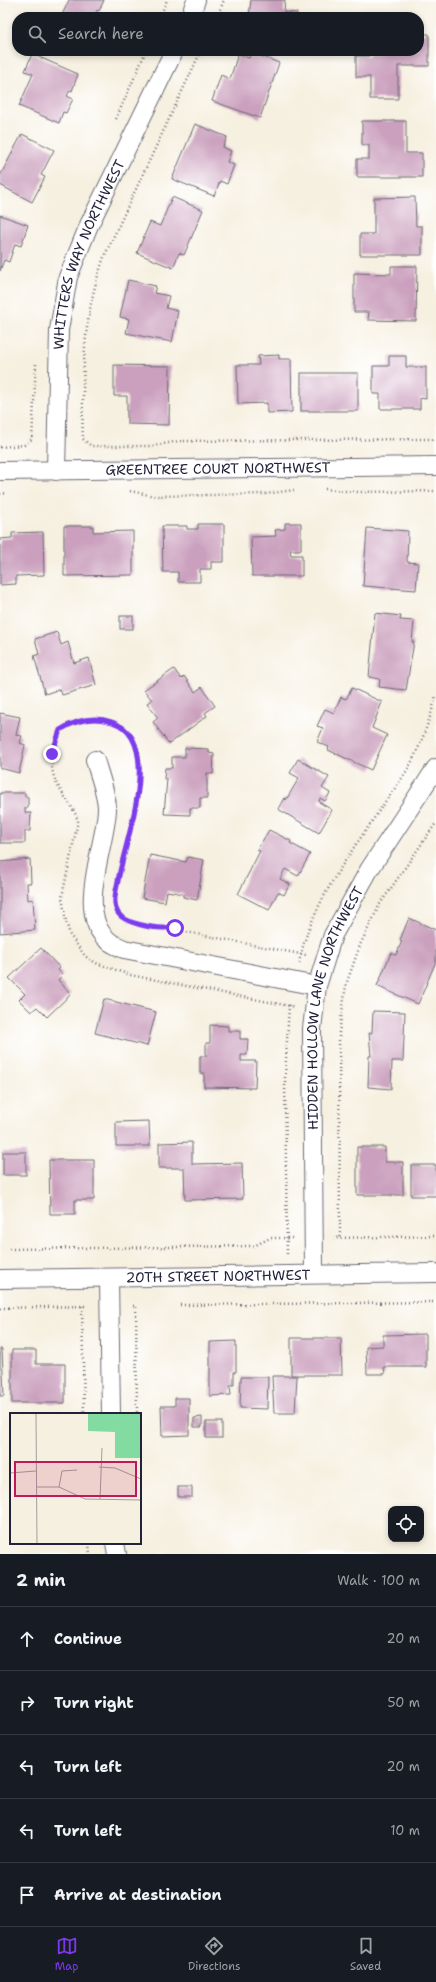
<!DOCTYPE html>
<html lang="en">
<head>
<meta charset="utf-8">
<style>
	:root { --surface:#171b24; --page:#20242c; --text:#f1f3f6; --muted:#9ea1a6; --line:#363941; --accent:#7c3aed }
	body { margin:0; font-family:"Shantell Sans",sans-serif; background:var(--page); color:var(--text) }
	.controls { position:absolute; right:12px; bottom:12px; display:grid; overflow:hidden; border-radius:8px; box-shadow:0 2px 6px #0003 }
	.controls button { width:36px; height:36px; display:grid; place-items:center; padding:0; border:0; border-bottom:1px solid var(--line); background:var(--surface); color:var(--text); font:20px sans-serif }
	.stop { position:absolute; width:12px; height:12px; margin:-9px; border:3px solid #7c3aed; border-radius:50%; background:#fff }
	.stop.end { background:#7c3aed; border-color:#fff; box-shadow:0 1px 4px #0008 }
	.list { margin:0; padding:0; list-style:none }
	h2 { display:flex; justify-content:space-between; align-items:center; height:52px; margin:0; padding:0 16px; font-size:17px }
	h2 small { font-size:13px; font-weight:400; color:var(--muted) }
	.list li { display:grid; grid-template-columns:26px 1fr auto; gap:12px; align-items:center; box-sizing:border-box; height:64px; padding:0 16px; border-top:1px solid var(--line) }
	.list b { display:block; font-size:15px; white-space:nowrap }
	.list em { font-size:13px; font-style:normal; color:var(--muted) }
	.icon { flex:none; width:22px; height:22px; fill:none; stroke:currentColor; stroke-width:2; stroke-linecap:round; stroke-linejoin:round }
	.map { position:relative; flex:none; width:436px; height:1554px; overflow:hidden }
	.search { position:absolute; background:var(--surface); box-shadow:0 2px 6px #0003; left:12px; right:12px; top:12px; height:44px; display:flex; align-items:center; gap:10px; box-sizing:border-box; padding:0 14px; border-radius:16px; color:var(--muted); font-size:15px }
	.sheet { height:372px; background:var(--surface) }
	nav { display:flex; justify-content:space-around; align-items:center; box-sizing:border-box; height:56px; border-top:1px solid var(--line); background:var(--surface); font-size:11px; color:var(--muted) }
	nav a { display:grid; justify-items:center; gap:2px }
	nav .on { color:var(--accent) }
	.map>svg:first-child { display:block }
	.building { fill:#cba0be }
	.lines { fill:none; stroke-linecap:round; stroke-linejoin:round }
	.minor-casing { stroke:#6c6a75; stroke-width:20 }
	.path { stroke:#6c6a75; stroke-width:2.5; stroke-dasharray:1 3; stroke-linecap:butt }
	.minor { stroke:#fff; stroke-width:18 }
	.route { stroke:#7c3aed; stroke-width:5 }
	.labels { text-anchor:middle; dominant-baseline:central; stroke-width:3.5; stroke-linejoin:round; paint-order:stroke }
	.street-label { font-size:14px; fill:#22223b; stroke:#fff }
	.inset-road { fill:none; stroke:#a19e9e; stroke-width:1 }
	.view { fill:#c2185b; fill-opacity:0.15; stroke:#c2185b; stroke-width:2 }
	.inset-edge { fill:none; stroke:#22223b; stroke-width:2 }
</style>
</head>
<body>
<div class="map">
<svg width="436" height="1554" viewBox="0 0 436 1554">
	<rect width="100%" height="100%" fill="#fff"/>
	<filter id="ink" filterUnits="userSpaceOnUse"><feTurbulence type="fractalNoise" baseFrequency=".025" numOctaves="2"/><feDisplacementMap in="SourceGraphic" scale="8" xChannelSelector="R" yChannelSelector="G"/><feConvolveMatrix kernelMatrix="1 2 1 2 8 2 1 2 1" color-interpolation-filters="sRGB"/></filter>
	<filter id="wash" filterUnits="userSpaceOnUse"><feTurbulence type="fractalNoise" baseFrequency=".012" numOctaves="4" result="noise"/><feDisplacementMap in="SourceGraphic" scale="16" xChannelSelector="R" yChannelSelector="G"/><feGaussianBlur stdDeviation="0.9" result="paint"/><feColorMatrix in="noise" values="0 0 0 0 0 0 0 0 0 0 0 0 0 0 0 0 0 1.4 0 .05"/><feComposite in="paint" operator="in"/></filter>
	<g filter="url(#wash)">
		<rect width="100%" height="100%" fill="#f6f0e0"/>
		<g id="blocks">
			<g class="building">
				<path d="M69 0H104L99 11 97 10 94 17H61Z"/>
				<path d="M251 0H285L284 12 297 13V17H249Z"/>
				<path d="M419 34H429V66H398V99H370V77H356V56H369V51H419Z"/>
				<path d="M251 52 279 63 260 118 212 101 221 75 230 79 238 54 249 58Z"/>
				<path d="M32 54 78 74 72 91 70 90 67 96 73 99 66 113 63 112 59 123 19 106 33 74 25 71Z"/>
				<path d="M362 121H406V153H422V177H357V159H369V145H362Z"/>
				<path d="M195 124 227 137 223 147 231 151 227 162 234 165 227 184 220 181 214 196 172 179Z"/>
				<path d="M22 134 54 150 41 175 45 177 32 202 0 185V176Z"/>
				<path d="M172 197 203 210 184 255 179 253 173 268 137 253 150 222 160 226Z"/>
				<path d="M415 197 416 226H422V255H360V234H374V198Z"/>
				<path d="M0 215 28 225 21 246 15 244 9 262 4 260 0 271Z"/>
				<path d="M391 266H417L416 321 368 320 369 312H354V273L391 274Z"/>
				<path d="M128 280 156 286 154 293 169 296 166 308 178 311 172 342 126 333 129 319 120 317Z"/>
				<path d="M279 355V359H291L292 412 267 413V403L238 404 237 365H259L258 356Z"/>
				<path d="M389 356H406V367H426V399L420 398V409H380V394H373V366H389Z"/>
				<path d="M114 365 170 366 169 425 127 424V396H114Z"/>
				<rect x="301" y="373" width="57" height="38"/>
				<path d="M285 523H301V550H290L291 555H302V576H252L251 537 276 536 275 530 285 529Z"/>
				<path d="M198 524H224V562H211V569H200V582H178V572H163L162 526H187V529H198Z"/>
				<path d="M64 526H93V532L133 531V575L64 576Z"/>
				<path d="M367 528 408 531 407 562 418 563 416 590 363 586Z"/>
				<path d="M43 532 44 575 16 576V584L0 585V539L12 538V533Z"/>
				<path d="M375 613 401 616 400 620 414 621 412 642H414L406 690 379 687 380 679 369 677Z"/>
				<rect x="120" y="616" width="13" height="13"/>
				<path d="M57 632 61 645 68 642 74 663 89 658 96 685 62 695 60 689 45 694 34 656 39 654 35 639Z"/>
				<path d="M174 669 181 679 184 676 195 692 202 687 215 706 205 713 207 716 169 744 153 722 158 718 147 703 152 700 144 690Z"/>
				<path d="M352 688 382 702 372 728 387 735 371 770 328 750 329 747 317 742 323 728 317 726 325 709 334 713 341 697 346 699Z"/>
				<path d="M0 713 20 717 16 735 22 736 20 743 25 745 19 773 0 768Z"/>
				<path d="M185 748 209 749V753L214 754 213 774 207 773V798H200V808H190V815L164 814 167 779H164L165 768H172V757H185Z"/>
				<path d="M298 759 329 777 322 788 330 793 325 801 320 798 319 802 332 810 319 833 278 809 284 798 286 800 299 778 290 773Z"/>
				<path d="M0 793H25V797H28V808H25V813H31L30 831H25V843H0Z"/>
				<path d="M269 830 291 841 290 843 310 854 298 876 285 869 280 879 290 884 284 895 278 892 269 910 238 894 260 851 257 850Z"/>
				<path d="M150 855 186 862 188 857 204 860 197 900 183 897V894L167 891 165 902 142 898Z"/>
				<path d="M30 859 31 883H27L28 900 33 899 35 930 0 933V862Z"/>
				<path d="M409 918 436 930V961L418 1004 377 986 391 953 396 955 402 941 400 940Z"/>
				<path d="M41 948 60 968 58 970 63 975 58 980 71 994 47 1017 37 1007 31 1012 19 1000 25 994 9 978Z"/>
				<path d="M104 999 156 1012 147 1046 95 1033Z"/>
				<path d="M373 1011 405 1012 403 1061H392L391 1089 368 1087 369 1056H371L369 1033H372Z"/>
				<path d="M210 1025 228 1026V1031H240V1039H248L247 1055H241V1061H256L255 1088 204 1087V1073H200V1056H206V1043H210Z"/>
				<path d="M149 1121 150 1146H116V1122Z"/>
				<path d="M192 1142V1164L242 1163 243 1199 185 1200 184 1168H159V1143Z"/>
				<path d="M357 1147H385V1162H403V1195H357Z"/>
				<rect x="3" y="1152" width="23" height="23"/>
				<path d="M49 1160H94V1200H75V1214H50Z"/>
				<rect x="411" y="1165" width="25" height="31"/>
				<path d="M426 1334V1367H384L385 1374H367L366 1347 383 1346V1335Z"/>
				<path d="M291 1338H341L342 1375H291Z"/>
				<path d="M236 1341V1372H234V1385H230L231 1395 210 1396V1342Z"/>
				<path d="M0 1349H2L4 1396H0Z"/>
				<path d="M12 1350H36V1364H65V1403H12Z"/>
				<path d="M272 1376H297L295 1413H274Z"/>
				<path d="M241 1377H268L267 1409 240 1408Z"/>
				<path d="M175 1398H189V1435L162 1436 161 1406H175Z"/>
				<path d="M202 1417V1427H194V1418Z"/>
				<rect x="206" y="1422" width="16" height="16"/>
				<rect x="178" y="1487" width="14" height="10"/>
			</g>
		</g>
	</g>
	<g filter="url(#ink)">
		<use href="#blocks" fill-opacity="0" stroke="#6c6a75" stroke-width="1"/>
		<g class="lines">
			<defs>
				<g id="minor">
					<path d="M190 17 196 0"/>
					<path id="s1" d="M0 471 436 466"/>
					<path id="s2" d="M56 471 59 330 68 277 89 225 174 51"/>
					<path d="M95 760C99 774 107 795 107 808 107 844 73 915 110 942 114 945 120 947 124 949L317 986"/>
					<path id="s3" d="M314 1273 312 1029 317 986 333 935 369 870 436 768"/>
					<path d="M109 1278 111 1414"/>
					<path id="s4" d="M0 1279 436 1273"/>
					<path d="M115 1543 117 1554"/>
				</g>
			</defs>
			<use href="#minor" class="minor-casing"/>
			<g class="path">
				<path d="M160 17 167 0"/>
				<path d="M217 17 224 0"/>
				<path d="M201 51 104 257C87 306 84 341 83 393 83 408 82 424 83 439L91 446H153L179 441 430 439 436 440"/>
				<path d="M116 119 146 51"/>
				<path d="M0 447 24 445 32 439 36 364"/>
				<path d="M325 489 356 492 436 491"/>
				<path d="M130 491 154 496 265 494 294 490"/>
				<path d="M0 494 7 493"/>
				<path d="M115 894C122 854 146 791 139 753 136 739 126 726 113 722 94 716 77 720 60 730 51 747 48 769 58 786 65 798 74 808 78 821L62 897 66 921 70 935 85 956 96 963 130 975 295 1007"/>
				<path d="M115 907 119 915C130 924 148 928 162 928 170 928 173 927 181 931L306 955"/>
				<path d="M299 963C311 902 352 852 385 802 393 791 402 779 409 767 421 745 430 720 436 695"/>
				<path d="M340 1237 339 1033 346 985 360 945 380 904 436 823"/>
				<path d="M333 1238 436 1236"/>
				<path d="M9 1249 254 1246 270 1238H293"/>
				<path d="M287 1254 285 1078 289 1005"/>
				<path d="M180 1305 436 1302"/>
				<path d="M82 1306 84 1414"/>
				<path d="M133 1306H136L137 1414"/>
				<path d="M0 1308 86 1306"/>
				<path d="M89 1543 90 1554"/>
			</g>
			<use href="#minor" class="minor"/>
		</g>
	</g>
	<g class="lines" filter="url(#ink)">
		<path class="route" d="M52 754 60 730C76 720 94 716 112 722 166 739 124 843 118 881 116 891 112 903 118 913 124 923 152 928 163 928 167 928 170 927 175 928"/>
	</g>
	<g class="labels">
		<g class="street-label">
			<text stroke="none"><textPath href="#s2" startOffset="222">WHITTERS WAY NORTHWEST</textPath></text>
			<text stroke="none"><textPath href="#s1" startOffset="218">GREENTREE COURT NORTHWEST</textPath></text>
			<text stroke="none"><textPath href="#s3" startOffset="269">HIDDEN HOLLOW LANE NORTHWEST</textPath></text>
			<text stroke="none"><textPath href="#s4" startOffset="218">20TH STREET NORTHWEST</textPath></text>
		</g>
	</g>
	<g transform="translate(10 1413)">
		<rect width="131" height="131" fill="#f6f0e0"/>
		<path d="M78 0H131V45H105V19L78 18Z" fill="#82dba1"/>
		<path class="inset-road" d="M26 0 27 131M89 54 105 55 131 66M0 60 26 58M27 74H49L75 86 131 87M49 74 52 58 67 57M90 86 92 35"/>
		<path class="view" d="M5 49H126V83H5Z"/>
		<rect width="131" height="131" class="inset-edge"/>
	</g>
</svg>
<div class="controls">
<button><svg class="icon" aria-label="locate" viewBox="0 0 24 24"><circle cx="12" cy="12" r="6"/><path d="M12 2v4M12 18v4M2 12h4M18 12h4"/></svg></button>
</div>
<div class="stop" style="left:175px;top:928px"></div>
<div class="stop end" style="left:52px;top:754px"></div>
<div class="search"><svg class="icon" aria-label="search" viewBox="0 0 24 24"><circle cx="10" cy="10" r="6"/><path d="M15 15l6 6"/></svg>Search here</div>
</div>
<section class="sheet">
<h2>2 min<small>Walk · 100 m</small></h2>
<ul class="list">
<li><svg class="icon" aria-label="ahead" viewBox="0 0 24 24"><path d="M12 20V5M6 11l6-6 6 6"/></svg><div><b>Continue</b></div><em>20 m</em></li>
<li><svg class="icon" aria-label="right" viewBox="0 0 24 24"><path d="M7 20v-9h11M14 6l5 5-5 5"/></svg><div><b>Turn right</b></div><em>50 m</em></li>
<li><svg class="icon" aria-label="left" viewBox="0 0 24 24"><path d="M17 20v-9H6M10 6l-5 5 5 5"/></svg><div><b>Turn left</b></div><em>20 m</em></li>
<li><svg class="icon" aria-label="left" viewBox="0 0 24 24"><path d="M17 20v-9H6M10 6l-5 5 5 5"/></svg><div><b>Turn left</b></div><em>10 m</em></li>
<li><svg class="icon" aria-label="arrive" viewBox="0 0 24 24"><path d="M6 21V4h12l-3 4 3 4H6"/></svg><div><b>Arrive at destination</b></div></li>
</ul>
</section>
<nav>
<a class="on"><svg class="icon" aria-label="map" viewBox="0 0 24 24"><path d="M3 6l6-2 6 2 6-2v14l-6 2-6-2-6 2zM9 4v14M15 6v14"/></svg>Map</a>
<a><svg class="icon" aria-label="directions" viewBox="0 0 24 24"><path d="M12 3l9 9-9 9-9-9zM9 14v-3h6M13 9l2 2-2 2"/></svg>Directions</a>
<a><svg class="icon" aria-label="saved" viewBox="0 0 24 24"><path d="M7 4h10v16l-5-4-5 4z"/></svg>Saved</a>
</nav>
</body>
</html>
